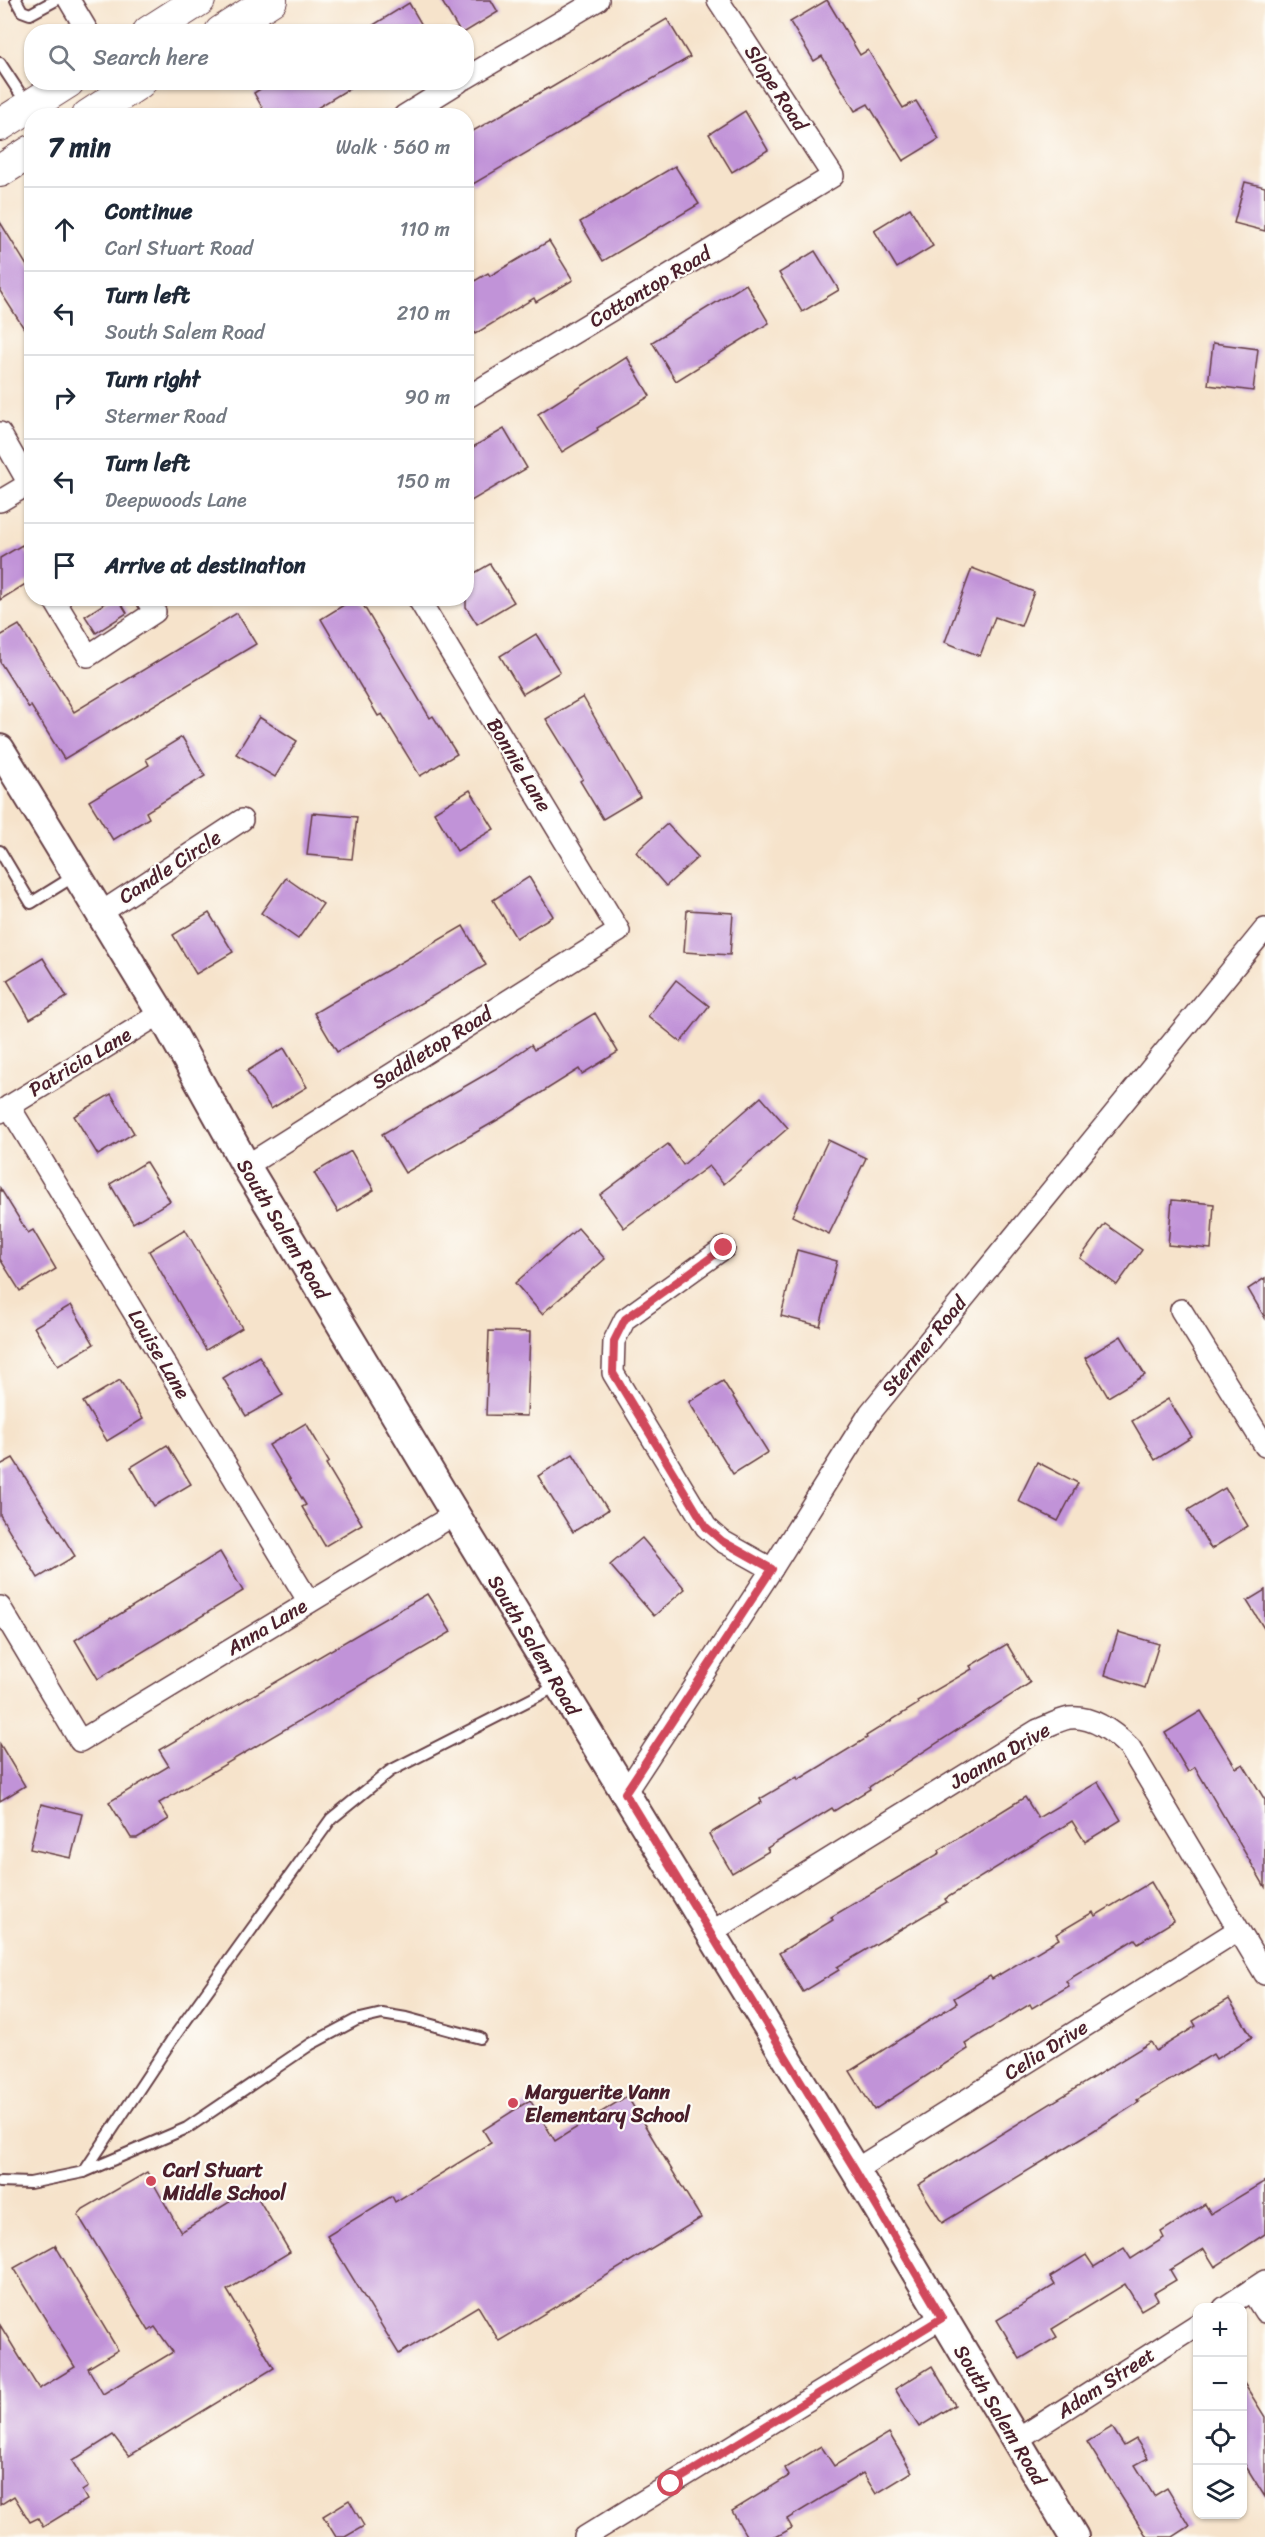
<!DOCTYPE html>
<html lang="en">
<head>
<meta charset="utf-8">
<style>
	:root { --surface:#fff; --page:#f2f2f3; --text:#1f2937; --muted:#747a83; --line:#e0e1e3 }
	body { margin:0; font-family:Sriracha,sans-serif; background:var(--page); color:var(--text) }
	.controls { position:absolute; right:18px; bottom:18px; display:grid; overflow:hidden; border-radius:12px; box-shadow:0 2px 4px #0004 }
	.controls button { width:54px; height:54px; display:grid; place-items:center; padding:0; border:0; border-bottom:2px solid var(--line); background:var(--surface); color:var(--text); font:30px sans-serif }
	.stop { position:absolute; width:18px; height:18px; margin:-14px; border:4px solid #d1495b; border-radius:50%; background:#fff }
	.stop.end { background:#d1495b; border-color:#fff; box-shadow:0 2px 6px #0008 }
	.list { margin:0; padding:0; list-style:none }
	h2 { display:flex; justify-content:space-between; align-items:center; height:78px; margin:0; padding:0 24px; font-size:26px }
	h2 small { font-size:20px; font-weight:400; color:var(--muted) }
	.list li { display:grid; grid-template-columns:39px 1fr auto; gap:18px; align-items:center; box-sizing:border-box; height:84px; padding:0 24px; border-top:2px solid var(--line) }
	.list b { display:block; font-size:22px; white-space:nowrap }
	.list p { margin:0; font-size:20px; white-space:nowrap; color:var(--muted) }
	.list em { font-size:20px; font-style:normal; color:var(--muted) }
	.icon { flex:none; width:33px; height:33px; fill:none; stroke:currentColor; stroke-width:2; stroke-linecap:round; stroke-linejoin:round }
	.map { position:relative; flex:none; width:1265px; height:2537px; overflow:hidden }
	.search { position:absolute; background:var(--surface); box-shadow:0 2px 4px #0004; left:24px; top:24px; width:450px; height:66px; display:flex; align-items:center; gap:15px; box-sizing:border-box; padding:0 21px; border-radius:24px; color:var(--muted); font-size:22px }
	.panel { position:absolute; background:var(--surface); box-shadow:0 2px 4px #0004; left:24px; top:108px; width:450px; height:498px; border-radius:24px }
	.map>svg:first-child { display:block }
	.building { fill:#c193d8 }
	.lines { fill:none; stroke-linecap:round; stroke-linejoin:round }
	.service-casing { stroke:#643c43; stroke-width:14 }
	.minor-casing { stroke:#643c43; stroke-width:24 }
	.secondary-casing { stroke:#643c43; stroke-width:32 }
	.primary-casing { stroke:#643c43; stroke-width:34 }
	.service { stroke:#fff; stroke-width:10 }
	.minor { stroke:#fff; stroke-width:21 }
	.secondary { stroke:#fff; stroke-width:28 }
	.primary { stroke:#fff; stroke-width:32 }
	.route { stroke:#d1495b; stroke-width:8 }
	.poi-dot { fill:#d1495b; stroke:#fdfcf7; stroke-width:2 }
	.labels { text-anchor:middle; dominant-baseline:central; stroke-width:4.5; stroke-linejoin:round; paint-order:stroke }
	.street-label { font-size:20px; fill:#4a1f2b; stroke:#fdfcf7 }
	.poi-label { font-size:20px; font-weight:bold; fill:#4a1f2b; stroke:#fdfcf7; text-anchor:start }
</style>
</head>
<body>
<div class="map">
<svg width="1265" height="2537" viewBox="0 0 1265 2537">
	<rect width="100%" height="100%" fill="#fdfcf7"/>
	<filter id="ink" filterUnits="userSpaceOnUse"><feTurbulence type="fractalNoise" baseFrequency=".0167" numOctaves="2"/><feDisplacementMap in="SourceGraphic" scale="12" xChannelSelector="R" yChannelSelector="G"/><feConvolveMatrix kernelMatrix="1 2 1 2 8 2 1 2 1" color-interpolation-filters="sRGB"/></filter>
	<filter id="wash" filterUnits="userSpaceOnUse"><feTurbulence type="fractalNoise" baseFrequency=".008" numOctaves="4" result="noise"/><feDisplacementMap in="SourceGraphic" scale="24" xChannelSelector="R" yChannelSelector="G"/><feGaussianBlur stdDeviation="1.35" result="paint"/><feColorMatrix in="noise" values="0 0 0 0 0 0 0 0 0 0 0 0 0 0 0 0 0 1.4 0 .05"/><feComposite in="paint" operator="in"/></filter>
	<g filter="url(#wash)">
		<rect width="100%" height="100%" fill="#f6e3cb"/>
		<g id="blocks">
			<g class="building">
				<path d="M441 0H491L498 12 465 32H460Z"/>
				<path d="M827 0 860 55 868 50 903 108 916 101 939 139 903 161 868 104 855 111 822 56 814 61 790 22Z"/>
				<path d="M409 3 426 32H362Z"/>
				<path d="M667 19 690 57 473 184 466 172V135L548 88 549 89Z"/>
				<path d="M271 82H360L304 116H267L254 93Z"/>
				<path d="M745 111 768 150 732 172 709 134Z"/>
				<path d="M675 166 699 204 603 261 580 222Z"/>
				<path d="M1245 182 1265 187V231L1234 223Z"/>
				<path d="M910 208 933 246 897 268 874 230Z"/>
				<path d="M0 222 32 274V341L0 291Z"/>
				<path d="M549 241 573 280 536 302 534 298 475 334 466 319V286L488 273 490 276Z"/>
				<path d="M815 251 839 290 802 312 779 273Z"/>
				<path d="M746 284 769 323 676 381 652 342Z"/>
				<path d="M1213 343 1258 349 1253 391 1208 385Z"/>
				<path d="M627 357 650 396 597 428 598 430 562 452 538 414Z"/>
				<path d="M504 429 527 468 466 504V451Z"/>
				<path d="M22 545 32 561V580L0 600V558Z"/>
				<path d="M490 564 514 602 477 624 466 607V578Z"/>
				<path d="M972 568 1034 592 1021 626 995 617 980 656 945 642Z"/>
				<path d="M113 598H118L127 613 96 633 85 616Z"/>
				<path d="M355 598H359L430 718 433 716 457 754 420 776 382 714 378 716 321 619Z"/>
				<path d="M237 613 256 644 64 759 31 706 29 708 0 662V636L19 625 74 712Z"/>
				<path d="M536 634 560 672 523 694 500 656Z"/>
				<path d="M583 697 640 797 603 819 580 781 583 779 546 719Z"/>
				<path d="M259 717 297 741 275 777 236 754Z"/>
				<path d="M182 737 205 776 146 812 149 818 113 840 89 801 149 765 146 759Z"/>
				<path d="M470 790 494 829 457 851 434 812Z"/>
				<path d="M312 813 357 817 352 859 307 855Z"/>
				<path d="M667 824 698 857 666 886 636 852Z"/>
				<path d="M529 877 553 916 516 938 493 900Z"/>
				<path d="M286 878 323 904 298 939 261 913Z"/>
				<path d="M687 910 733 913 730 955 684 952Z"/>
				<path d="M209 913 233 952 196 974 173 935Z"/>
				<path d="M463 926 486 965 337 1052 314 1013Z"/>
				<path d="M43 958 67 997 30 1019 7 980Z"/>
				<path d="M676 980 709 1006 681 1042 648 1016Z"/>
				<path d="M595 1013 618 1052 582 1074 579 1069 501 1118 405 1173 382 1134 495 1069 531 1045 534 1050Z"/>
				<path d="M284 1048 307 1087 271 1109 247 1071Z"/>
				<path d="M111 1094 134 1133 98 1155 74 1116Z"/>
				<path d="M761 1097 788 1128 724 1184 709 1166 624 1228 600 1195 668 1144 683 1165Z"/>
				<path d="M828 1140 866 1158 829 1234 792 1216Z"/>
				<path d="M351 1151 374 1190 338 1212 314 1173Z"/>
				<path d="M146 1162 170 1201 133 1223 110 1184Z"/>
				<path d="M0 1188 28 1233 33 1230 56 1269 20 1291 0 1259Z"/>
				<path d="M1172 1200 1214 1204 1211 1249 1168 1245Z"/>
				<path d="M1105 1224 1142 1250 1117 1285 1080 1258Z"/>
				<path d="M578 1228 605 1259 542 1314 515 1283Z"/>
				<path d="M185 1229 242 1328 206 1350 149 1251Z"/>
				<path d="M797 1250 837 1261 820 1326 781 1316Z"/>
				<path d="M1265 1278V1318L1248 1289Z"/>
				<path d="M71 1305 94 1344 58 1366 34 1327Z"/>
				<path d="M489 1331 530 1332 527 1416 486 1415Z"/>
				<path d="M1121 1336 1145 1375 1108 1397 1085 1358Z"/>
				<path d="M259 1356 283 1395 246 1416 223 1378Z"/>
				<path d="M120 1380 143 1419 107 1441 83 1402Z"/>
				<path d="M723 1381 768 1452 733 1474 689 1402Z"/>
				<path d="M1168 1399 1192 1437 1155 1460 1132 1421Z"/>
				<path d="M306 1423 329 1462 326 1464 362 1524 325 1546 302 1507 306 1505 269 1445Z"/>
				<path d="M167 1445 191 1484 154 1506 131 1467Z"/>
				<path d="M573 1454 608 1510 573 1532 538 1476Z"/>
				<path d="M13 1458 75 1556 38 1578 0 1515V1465Z"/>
				<path d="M1037 1462 1078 1483 1058 1521 1018 1501Z"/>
				<path d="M1225 1488 1248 1526 1211 1549 1188 1510Z"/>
				<path d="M642 1538 685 1589 654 1616 610 1565Z"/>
				<path d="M220 1552 243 1591 98 1679 75 1640 111 1618 112 1619Z"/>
				<path d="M1265 1590V1630L1247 1601Z"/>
				<path d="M427 1594 451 1632 159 1803 169 1819 137 1838H131L109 1802 169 1766 159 1750Z"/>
				<path d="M1118 1632 1159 1644 1145 1688 1105 1675Z"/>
				<path d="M1007 1644 1030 1683 869 1787 870 1789 834 1811 832 1808 767 1848 769 1851 732 1873 709 1834 762 1802 760 1799 797 1777 798 1780 867 1738 866 1736 918 1704 917 1701 972 1669 970 1666Z"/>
				<path d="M1201 1711 1236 1768 1243 1764 1265 1800V1887L1195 1767 1188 1772 1165 1733Z"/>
				<path d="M0 1744 25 1786 0 1801Z"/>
				<path d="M1098 1782 1121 1820 1085 1842 1072 1821 945 1899 947 1902 837 1967 839 1970 803 1992 779 1953 833 1920 831 1917 940 1853 939 1850 1025 1797 1038 1818Z"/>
				<path d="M41 1804 82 1814 71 1858 30 1849Z"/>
				<path d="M1151 1882 1174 1921 1138 1943 1135 1939 1066 1981 1069 1986 1032 2008 1030 2004 965 2044 968 2049 874 2110 850 2071 957 2003 954 1998 990 1976 992 1979 1059 1939 1056 1934 1093 1912 1095 1916Z"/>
				<path d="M1229 1999 1252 2037 1216 2059 1213 2054 1137 2100 1139 2102 1088 2134 942 2223 918 2185 1151 2042 1156 2051 1196 2026 1193 2021Z"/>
				<path d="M627 2096 701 2218 499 2341 478 2306 399 2354 327 2236 392 2196 395 2202 491 2143 483 2130 530 2100 555 2141Z"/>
				<path d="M147 2172 181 2232 252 2188 290 2252 227 2290 274 2368 129 2456 113 2435 72 2461 88 2487 82 2491 87 2500 43 2527 38 2518 30 2522 14 2496 0 2505V2325L39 2389 75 2367 14 2268 55 2245 118 2350 88 2368 103 2394 173 2352 155 2327 149 2331 78 2215 83 2209Z"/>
				<path d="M1265 2181V2234L1215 2267 1204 2249 1170 2270 1176 2280 1154 2293 1158 2300 1141 2310 1125 2284 1052 2329 1057 2337 1020 2359 997 2320 1055 2285 1050 2277 1086 2255 1094 2267 1124 2248 1131 2259 1164 2238 1161 2232 1205 2204 1211 2214Z"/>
				<path d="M932 2366 955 2405 919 2427 895 2389Z"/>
				<path d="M1242 2380 1265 2417V2497L1242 2460Z"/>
				<path d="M1112 2427 1124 2446 1136 2439 1148 2458 1135 2465 1154 2496 1167 2488 1190 2526 1173 2537H1147L1087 2442Z"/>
				<path d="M889 2433 912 2472 876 2494 863 2473 787 2519 792 2528 776 2537H747L732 2511 789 2476 785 2468 821 2446 834 2466Z"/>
				<path d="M349 2500 364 2526 345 2537H336L323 2516Z"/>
			</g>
		</g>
	</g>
	<g filter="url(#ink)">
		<use href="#blocks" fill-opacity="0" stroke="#643c43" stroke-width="1.5"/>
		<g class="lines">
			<defs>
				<g id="service">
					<path d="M16 0 22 11 30 14 56 0"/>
					<path d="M0 63 27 104"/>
					<path d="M0 851 31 903 76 875"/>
					<path d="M84 2172 171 2041 331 1819 390 1771 559 1685"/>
					<path d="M0 2182 30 2183 84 2172 187 2128 311 2044 356 2020 382 2014 406 2018 480 2038"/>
				</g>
				<g id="minor">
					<path d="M69 0 88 32"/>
					<path d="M466 78 598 0"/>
					<path d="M404 116 459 82"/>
					<path d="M466 398 833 176 718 0"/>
					<path d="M0 433 32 489"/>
					<path d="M0 501 32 482"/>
					<path d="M53 598 88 656 155 612 146 598"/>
					<path d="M99 914 242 820"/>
					<path d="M9 1106 309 1602"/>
					<path d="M0 1112 161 1013"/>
					<path d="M246 1166 619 931 418 598"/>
					<path d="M724 1248 625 1319 614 1341 613 1373 706 1527 722 1541 772 1569"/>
					<path d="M1181 1310 1265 1446"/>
					<path d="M0 1607 80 1741 455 1514"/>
					<path d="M625 1793 772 1569 870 1413 1265 929"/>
					<path d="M710 1933 1038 1730C1048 1726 1059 1720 1069 1718 1093 1715 1115 1733 1130 1748L1265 1974"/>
					<path d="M855 2170 1238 1930"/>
					<path d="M1251 2290 1265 2312"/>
					<path d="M1224 2308 1265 2281"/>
					<path d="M1015 2441 1198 2324"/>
					<path d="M585 2537 941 2318"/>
				</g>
				<path id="secondary" d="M0 749 161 1013 246 1166 455 1514 855 2170 1074 2537"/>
				<g id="primary">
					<path d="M149 32 199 0"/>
					<path d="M221 32 271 0"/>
					<path d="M88 116 140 82"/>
					<path d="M0 125 68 82"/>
					<path d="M0 171 32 151"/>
				</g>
			</defs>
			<use href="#service" class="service-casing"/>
			<use href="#minor" class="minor-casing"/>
			<use href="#secondary" class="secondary-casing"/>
			<use href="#primary" class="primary-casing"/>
			<use href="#service" class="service"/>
			<use href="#minor" class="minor"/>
			<use href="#secondary" class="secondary"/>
			<use href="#primary" class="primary"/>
		</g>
	</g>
	<g class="lines" filter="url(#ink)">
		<path class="route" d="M671 2484 942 2318 855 2170 625 1793 772 1569 722 1541 706 1527 613 1373 614 1341 625 1319 724 1248"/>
	</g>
	<g class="poi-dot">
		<circle cx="513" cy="2103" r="6"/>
		<circle cx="151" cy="2181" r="6"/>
	</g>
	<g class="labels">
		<g class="street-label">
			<text transform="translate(776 88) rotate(57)">Slope Road</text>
			<text transform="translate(650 287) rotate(-31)">Cottontop Road</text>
			<text transform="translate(519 765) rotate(59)">Bonnie Lane</text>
			<text transform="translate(170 867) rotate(-33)">Candle Circle</text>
			<text transform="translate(432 1048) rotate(-32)">Saddletop Road</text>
			<text transform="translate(80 1062) rotate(-31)">Patricia Lane</text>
			<text transform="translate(283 1229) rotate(59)">South Salem Road</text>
			<text transform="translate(924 1346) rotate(-51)">Stermer Road</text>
			<text transform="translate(159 1354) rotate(59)">Louise Lane</text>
			<text transform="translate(267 1627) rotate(-31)">Anna Lane</text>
			<text transform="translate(534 1645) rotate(59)">South Salem Road</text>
			<text transform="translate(1000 1756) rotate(-30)">Joanna Drive</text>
			<text transform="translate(1046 2050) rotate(-32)">Celia Drive</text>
			<text transform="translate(1106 2383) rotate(-33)">Adam Street</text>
			<text transform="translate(1000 2415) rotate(59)">South Salem Road</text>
		</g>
		<g class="poi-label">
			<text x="525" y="2092">Marguerite Vann<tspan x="525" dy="23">Elementary School</tspan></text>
			<text x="163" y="2170">Carl Stuart<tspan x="163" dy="23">Middle School</tspan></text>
		</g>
	</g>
</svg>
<div class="controls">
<button>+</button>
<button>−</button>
<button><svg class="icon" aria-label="locate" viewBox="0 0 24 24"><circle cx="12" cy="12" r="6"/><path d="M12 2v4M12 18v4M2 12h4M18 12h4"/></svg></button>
<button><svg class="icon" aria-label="layers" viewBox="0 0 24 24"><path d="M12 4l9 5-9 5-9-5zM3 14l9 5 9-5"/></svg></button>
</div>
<div class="stop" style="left:671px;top:2484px"></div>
<div class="stop end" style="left:724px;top:1248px"></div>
<div class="search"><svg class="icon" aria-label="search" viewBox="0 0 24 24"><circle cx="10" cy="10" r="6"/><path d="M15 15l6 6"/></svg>Search here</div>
<section class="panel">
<h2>7 min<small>Walk · 560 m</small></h2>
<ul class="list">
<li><svg class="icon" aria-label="ahead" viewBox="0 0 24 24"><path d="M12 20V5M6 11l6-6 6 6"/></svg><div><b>Continue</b><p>Carl Stuart Road</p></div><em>110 m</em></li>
<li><svg class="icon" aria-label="left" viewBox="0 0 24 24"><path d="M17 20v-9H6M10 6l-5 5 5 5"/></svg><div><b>Turn left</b><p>South Salem Road</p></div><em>210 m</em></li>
<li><svg class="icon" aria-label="right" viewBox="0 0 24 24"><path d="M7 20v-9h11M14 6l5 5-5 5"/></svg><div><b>Turn right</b><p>Stermer Road</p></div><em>90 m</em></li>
<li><svg class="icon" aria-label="left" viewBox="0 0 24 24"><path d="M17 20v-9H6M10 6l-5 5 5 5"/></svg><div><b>Turn left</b><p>Deepwoods Lane</p></div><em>150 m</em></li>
<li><svg class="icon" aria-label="arrive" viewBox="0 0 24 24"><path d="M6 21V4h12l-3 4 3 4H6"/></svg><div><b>Arrive at destination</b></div></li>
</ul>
</section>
</div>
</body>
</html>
